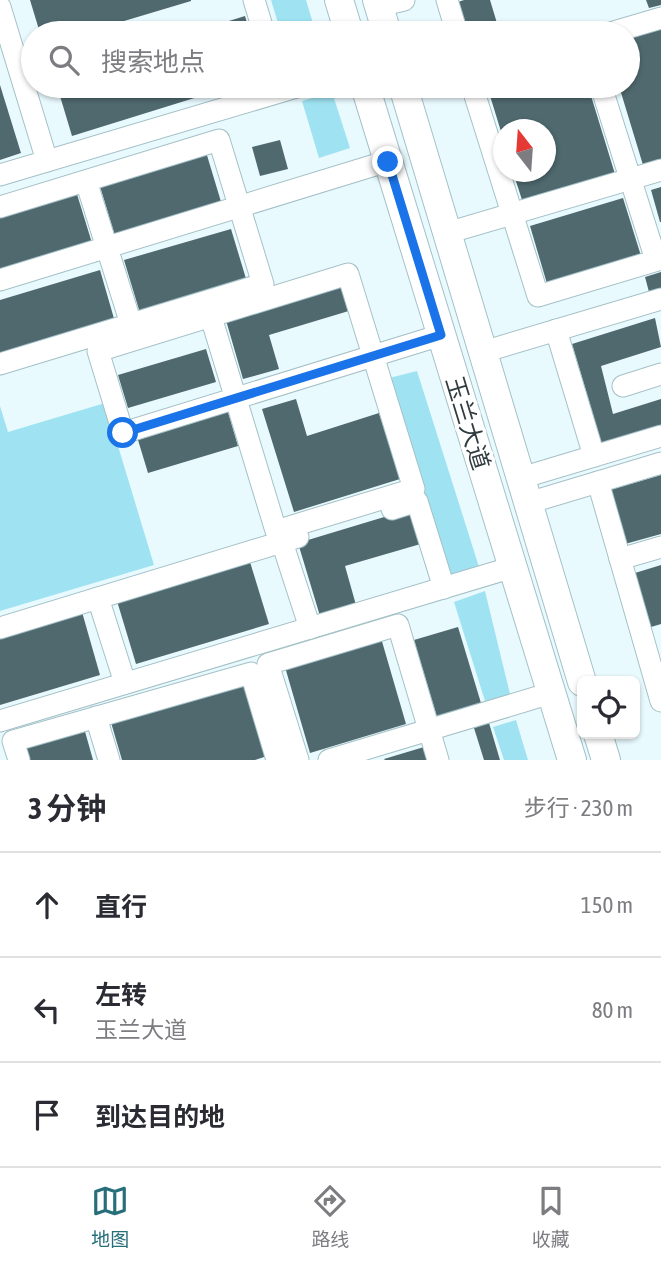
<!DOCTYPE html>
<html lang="zh">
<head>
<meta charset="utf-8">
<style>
	:root { --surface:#fff; --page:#f2f2f3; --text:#2b2b33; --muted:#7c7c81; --line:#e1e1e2; --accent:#276e7b }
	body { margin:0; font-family:"Asap Condensed","Noto Sans SC",sans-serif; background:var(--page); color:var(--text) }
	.controls { position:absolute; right:21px; bottom:21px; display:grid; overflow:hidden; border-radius:10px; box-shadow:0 2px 5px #0004 }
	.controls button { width:63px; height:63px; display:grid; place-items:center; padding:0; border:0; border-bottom:2px solid var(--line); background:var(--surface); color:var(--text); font:35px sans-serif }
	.compass { position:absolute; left:493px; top:119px; width:63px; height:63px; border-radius:50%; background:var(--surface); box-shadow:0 2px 5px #0004; rotate:343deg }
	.stop { position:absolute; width:21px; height:21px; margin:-16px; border:5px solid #1a73e8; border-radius:50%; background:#fff }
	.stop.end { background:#1a73e8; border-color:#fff; box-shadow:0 2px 7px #0008 }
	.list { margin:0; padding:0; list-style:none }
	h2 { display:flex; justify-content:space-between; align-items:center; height:91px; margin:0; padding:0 28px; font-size:30px }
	h2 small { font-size:23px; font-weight:400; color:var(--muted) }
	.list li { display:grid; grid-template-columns:46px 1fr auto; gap:21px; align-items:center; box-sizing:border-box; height:105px; padding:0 28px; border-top:2px solid var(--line) }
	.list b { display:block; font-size:26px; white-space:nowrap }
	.list p { margin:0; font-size:23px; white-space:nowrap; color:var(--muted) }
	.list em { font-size:23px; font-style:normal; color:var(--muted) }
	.icon { flex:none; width:38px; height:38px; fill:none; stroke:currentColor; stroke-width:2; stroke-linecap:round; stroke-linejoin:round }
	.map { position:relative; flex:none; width:661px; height:760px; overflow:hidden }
	.search { position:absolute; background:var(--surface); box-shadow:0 2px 5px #0004; left:21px; right:21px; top:21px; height:77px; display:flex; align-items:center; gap:18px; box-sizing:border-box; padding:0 24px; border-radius:38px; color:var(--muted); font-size:26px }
	.sheet { height:406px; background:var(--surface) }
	nav { display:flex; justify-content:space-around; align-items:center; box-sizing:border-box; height:98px; border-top:2px solid var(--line); background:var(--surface); font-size:19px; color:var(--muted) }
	nav a { display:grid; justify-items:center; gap:4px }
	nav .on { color:var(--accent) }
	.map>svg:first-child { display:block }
	.green { fill:#9fe3f2 }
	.building { fill:#4f696f }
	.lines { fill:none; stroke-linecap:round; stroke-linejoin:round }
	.minor-casing { stroke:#a4c1c7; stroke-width:23 }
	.major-casing { stroke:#a4c1c7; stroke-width:30 }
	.minor { stroke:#fff; stroke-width:21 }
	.major { stroke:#fff; stroke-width:28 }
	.route { stroke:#1a73e8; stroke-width:9 }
	.labels { text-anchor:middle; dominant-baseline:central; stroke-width:7; stroke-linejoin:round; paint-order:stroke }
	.street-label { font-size:24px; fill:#303c3f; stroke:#fff }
</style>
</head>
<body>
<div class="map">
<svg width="661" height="760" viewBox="0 0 661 760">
	<rect width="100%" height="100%" fill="#e9fafe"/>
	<g class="green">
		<path d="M271 0H306L316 33H281Z"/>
		<path d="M332 92 350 148 319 158 302 101Z"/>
		<path d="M417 371 480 570 447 580 385 379Z"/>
		<path d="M105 403 154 565 0 611V406L8 432Z"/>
		<path d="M485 591 510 694 485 701 454 602Z"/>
		<path d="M516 720 528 760H504L493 727Z"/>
	</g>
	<g class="building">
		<path d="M30 0H191V1L84 33H40Z"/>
		<path d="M464 0H490L500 33H465L455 3Z"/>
		<path d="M646 0H661V5L649 8Z"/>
		<path d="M245 16 250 33H190Z"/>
		<path d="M661 29V160L643 165 619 86H628V39Z"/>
		<path d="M0 85 21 153 0 160Z"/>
		<path d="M57 86H233L72 136Z"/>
		<path d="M487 86H588L615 174 523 203 513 172H546V130H504L503 138Z"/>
		<path d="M280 140 288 169 260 176 252 147Z"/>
		<path d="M206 152 222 205 115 236 99 183Z"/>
		<path d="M661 187V222H660L651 190Z"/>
		<path d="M76 191 92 243 0 270V214Z"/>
		<path d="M623 198 642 259 548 287 530 226Z"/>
		<path d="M231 229 247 282 140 313 124 260Z"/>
		<path d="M100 270 115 322 0 357V300Z"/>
		<path d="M661 272V288L649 292 645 277Z"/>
		<path d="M344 283 352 310 269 335 279 369 243 379 225 317Z"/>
		<path d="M655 318 661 347 601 366 613 414 661 399V430L603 448 572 344Z"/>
		<path d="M206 349 216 382 128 408 118 375Z"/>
		<path d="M296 399 307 436 379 413 400 479 294 512 262 409Z"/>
		<path d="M228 412 238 446 148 473 138 440Z"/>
		<path d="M661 475V534L625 544 610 490Z"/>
		<path d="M414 508 424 543 345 566 356 605 320 616 298 543Z"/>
		<path d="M250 562 269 624 136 664 117 601Z"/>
		<path d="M661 565V624L651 627 635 573Z"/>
		<path d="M82 612 100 675 0 705V637Z"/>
		<path d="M458 627 481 703 437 717 414 640Z"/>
		<path d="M381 638 406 724 310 753 285 667Z"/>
		<path d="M247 679 270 755 255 760H122L110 719Z"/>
		<path d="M489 723 500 760H484L474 728Z"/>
		<path d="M84 728 93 760H25L21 747Z"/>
		<path d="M424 747 428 760H385L384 759Z"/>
	</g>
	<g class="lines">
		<defs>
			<g id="minor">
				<path d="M254 0 264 33"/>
				<path d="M447 0 457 33"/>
				<path d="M379 6 404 0"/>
				<path d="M0 7 47 161 0 175"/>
				<path d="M610 33 661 18"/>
				<path d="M472 86 538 296 661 259"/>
				<path d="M601 86 656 260"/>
				<path d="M47 161 300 86"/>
				<path d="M86 181 131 324"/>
				<path d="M0 207 219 140 263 284 0 364"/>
				<path d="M447 233 661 170"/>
				<path d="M0 280 388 161"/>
				<path d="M211 317 276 531 414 489 348 274 98 351 123 433C229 400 335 367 441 335"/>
				<path d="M556 330 594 456"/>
				<path d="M483 352 661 299"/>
				<path d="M623 386 661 374"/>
				<path d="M661 463 598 482 661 701"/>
				<path d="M521 478 661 436"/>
				<path d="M528 503 598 482"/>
				<path d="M392 509 417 501 444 588"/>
				<path d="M282 542 310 628"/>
				<path d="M620 559 661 547"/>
				<path d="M98 598 125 683"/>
				<path d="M0 628 298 537"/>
				<path d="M96 717 109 760"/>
				<path d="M0 721 513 567"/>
				<path d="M19 760 13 741 251 673 277 760"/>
				<path d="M298 760 268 664 398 625 438 760"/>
				<path d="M329 760 551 693"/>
			</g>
			<g id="major">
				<path d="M339 0 349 33"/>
				<path d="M377 0 387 33"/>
				<path d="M365 86 572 760"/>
				<path d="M403 86 582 682"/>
				<path d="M598 734 606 760"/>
			</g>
		</defs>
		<use href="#minor" class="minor-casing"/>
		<use href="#major" class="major-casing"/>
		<use href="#minor" class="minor"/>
		<use href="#major" class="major"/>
	</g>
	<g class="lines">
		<path class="route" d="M123 433 441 335 388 162"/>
	</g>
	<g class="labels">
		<g class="street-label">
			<text transform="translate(468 423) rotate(73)">玉兰大道</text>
		</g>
	</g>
</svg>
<div class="controls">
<button><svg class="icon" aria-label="locate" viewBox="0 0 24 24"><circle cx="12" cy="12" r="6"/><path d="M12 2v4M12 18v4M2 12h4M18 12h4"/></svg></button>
</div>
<svg class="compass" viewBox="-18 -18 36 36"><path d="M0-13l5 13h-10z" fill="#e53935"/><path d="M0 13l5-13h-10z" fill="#7c7c81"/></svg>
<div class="stop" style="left:123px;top:433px"></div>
<div class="stop end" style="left:388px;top:162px"></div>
<div class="search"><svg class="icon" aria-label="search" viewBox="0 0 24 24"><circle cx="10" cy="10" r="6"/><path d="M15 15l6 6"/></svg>搜索地点</div>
</div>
<section class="sheet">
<h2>3 分钟<small>步行 · 230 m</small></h2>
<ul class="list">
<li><svg class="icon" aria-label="ahead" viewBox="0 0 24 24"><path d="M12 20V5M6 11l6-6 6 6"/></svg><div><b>直行</b></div><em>150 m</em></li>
<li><svg class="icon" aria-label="left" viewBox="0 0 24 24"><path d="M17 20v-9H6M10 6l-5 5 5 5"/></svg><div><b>左转</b><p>玉兰大道</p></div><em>80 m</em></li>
<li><svg class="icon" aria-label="arrive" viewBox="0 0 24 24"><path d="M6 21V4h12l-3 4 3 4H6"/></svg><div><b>到达目的地</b></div></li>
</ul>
</section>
<nav>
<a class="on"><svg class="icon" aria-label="map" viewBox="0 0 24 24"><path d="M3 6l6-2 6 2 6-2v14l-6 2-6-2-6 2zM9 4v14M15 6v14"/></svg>地图</a>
<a><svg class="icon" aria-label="directions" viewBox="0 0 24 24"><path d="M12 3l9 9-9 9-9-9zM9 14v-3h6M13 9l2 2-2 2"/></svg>路线</a>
<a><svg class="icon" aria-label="saved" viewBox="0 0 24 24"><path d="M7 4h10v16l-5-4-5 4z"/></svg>收藏</a>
</nav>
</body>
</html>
